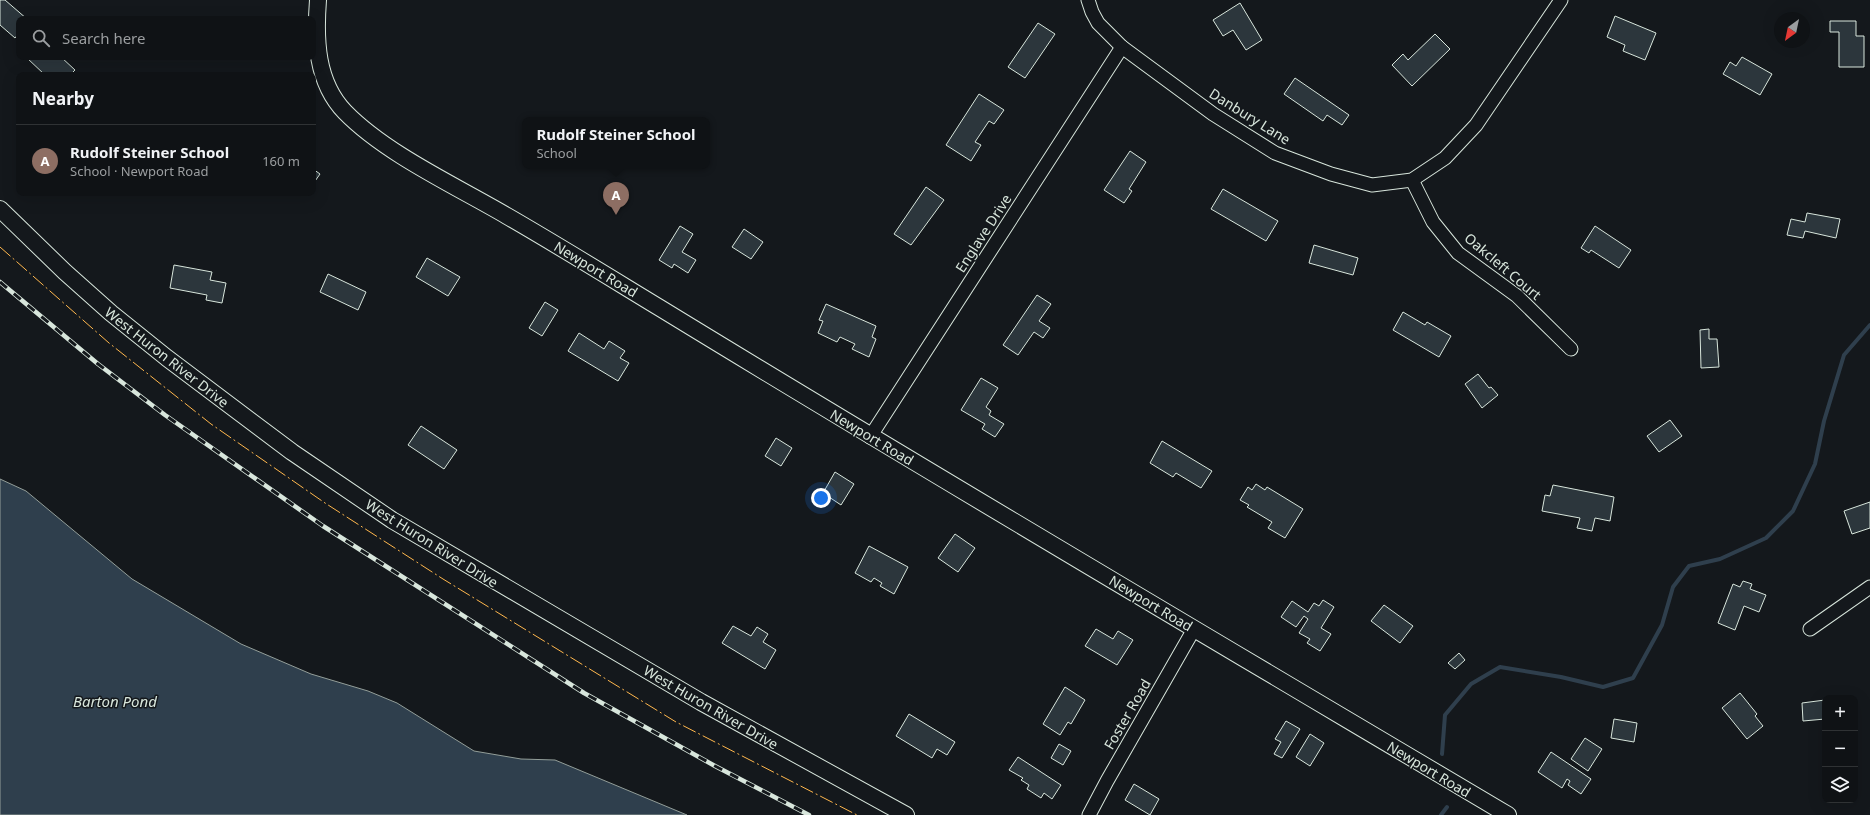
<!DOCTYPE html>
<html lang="en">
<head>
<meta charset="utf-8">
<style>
	:root { --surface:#0f1215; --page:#181b1e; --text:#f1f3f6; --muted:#9b9ea0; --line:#2f3234; --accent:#0f766e }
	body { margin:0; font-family:"Noto Sans",sans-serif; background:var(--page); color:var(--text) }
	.controls { position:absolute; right:12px; bottom:12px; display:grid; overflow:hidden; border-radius:8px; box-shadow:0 4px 16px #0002 }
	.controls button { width:36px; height:36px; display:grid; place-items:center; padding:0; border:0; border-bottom:1px solid var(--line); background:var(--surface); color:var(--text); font:20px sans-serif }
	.compass { position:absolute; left:1774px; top:12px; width:36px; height:36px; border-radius:50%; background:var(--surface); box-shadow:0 4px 16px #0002; rotate:213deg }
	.you { position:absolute; left:821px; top:498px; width:14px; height:14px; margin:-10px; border:3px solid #fff; border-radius:50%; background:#1a73e8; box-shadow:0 0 0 6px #1a73e833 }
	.badge { display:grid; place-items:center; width:26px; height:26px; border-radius:50%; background:var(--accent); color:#fff; font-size:13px; font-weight:700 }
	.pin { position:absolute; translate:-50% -33px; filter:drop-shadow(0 1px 2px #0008) }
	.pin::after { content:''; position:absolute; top:21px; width:14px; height:12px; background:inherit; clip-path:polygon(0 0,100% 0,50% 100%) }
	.popup { position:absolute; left:522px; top:117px; width:188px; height:52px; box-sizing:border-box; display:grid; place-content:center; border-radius:8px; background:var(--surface); filter:drop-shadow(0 1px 3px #0005); font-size:13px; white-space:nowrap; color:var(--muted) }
	.popup b { font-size:15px; color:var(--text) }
	.popup::after { content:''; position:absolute; left:50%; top:100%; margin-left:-8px; border:8px solid transparent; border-top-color:var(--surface) }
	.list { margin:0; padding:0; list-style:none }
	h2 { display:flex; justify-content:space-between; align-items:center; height:52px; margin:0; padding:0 16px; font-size:17px }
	h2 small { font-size:13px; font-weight:400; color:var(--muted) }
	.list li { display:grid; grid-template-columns:26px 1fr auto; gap:12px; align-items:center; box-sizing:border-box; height:72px; padding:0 16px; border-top:1px solid var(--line) }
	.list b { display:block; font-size:15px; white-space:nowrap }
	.list p { margin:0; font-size:13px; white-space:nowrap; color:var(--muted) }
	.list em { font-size:13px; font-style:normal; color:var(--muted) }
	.icon { flex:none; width:22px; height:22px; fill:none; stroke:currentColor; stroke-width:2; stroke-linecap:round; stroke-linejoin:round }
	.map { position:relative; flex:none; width:1870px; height:815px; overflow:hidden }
	.search { position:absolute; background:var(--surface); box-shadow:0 4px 16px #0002; left:16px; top:16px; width:300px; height:44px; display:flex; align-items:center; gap:10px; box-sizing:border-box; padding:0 14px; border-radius:8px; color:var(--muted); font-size:15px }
	.panel { position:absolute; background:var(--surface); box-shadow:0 4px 16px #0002; left:16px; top:72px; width:300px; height:124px; border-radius:8px }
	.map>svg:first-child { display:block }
	.water { fill:#2f3f4d; stroke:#939e99 }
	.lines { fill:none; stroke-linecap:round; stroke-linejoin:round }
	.stream { stroke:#2f3f4d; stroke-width:4 }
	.building { fill:#2c363c; stroke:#d8e6dc }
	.minor-casing { stroke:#d8e6dc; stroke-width:15 }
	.tertiary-casing { stroke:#d8e6dc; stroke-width:18 }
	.minor { stroke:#14181c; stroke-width:13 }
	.tertiary { stroke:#14181c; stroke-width:16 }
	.rail-casing { stroke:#d8e6dc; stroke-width:4.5 }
	.rail { stroke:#14181c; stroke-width:3; stroke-dasharray:9; stroke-linecap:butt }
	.power { stroke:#ffb74d; stroke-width:1; stroke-dasharray:14 3 2 3; stroke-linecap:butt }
	.labels { text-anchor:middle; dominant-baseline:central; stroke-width:3; stroke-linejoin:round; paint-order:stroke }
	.street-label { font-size:14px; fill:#d8e6dc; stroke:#14181c }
	.water-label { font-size:15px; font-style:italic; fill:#d8e6dc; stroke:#14181c }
</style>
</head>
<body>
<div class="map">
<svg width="1870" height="815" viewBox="0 0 1870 815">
	<rect width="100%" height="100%" fill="#14181c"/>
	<path class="water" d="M0 479 26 491 132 579 241 644 311 674 368 691 397 703 474 751 521 759 555 760 687 815H0Z"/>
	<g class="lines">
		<g class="stream">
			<path d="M1442 754 1445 715 1471 684 1500 667 1561 677 1603 687 1633 678 1662 625 1673 587 1689 566 1720 559 1766 538 1793 511 1815 464 1824 421 1844 355 1870 325"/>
			<path d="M1441 815 1447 807"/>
		</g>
	</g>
	<g class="building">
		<path d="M0 0H5L27 19H19V33L15 38 0 25Z"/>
		<path d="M1240 3 1262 40 1246 50 1233 30 1223 36 1213 20Z"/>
		<path d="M1615 16 1656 33 1645 60 1623 51 1625 45 1607 37Z"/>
		<path d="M1830 21H1856V36H1864V67H1839V32H1830Z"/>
		<path d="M1038 23 1055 34 1025 78 1008 67Z"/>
		<path d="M1435 34 1450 49 1412 86 1392 65 1403 54 1408 60Z"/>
		<path d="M28 57H61L75 70 70 75H45L27 58Z"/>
		<path d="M1742 57 1772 74 1760 95 1723 74 1730 62 1736 66Z"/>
		<path d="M1295 78 1349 115 1342 125 1327 115 1323 121 1284 94Z"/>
		<path d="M979 94 1004 110 994 124 989 121 975 142 981 145 971 161 946 145Z"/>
		<path d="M1130 151 1146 162 1129 189 1132 191 1124 203 1104 190Z"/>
		<path d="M313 169 320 174 313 184Z"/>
		<path d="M926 187 944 200 911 245 894 234Z"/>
		<path d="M1223 189 1278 221 1266 241 1211 209Z"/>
		<path d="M1807 213 1840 219 1836 238 1805 231 1803 238 1787 235 1791 219 1805 222Z"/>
		<path d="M680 226 693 234 682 252 696 260 688 273 674 264 672 268 659 260Z"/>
		<path d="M1595 226 1631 250 1619 268 1591 250 1589 253 1581 248Z"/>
		<path d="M744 229 763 242 751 259 732 247Z"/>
		<path d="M1314 245 1358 258 1353 275 1309 263Z"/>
		<path d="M427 258 460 277 448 296 416 277Z"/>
		<path d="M174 265 212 272 210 280 226 283 222 303 206 300 207 295 170 288Z"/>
		<path d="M328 274 366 292 358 310 320 292Z"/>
		<path d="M1037 295 1051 304 1039 321 1050 328 1043 338 1034 332 1018 355 1003 345Z"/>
		<path d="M545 302 558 310 542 336 529 328Z"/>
		<path d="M826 304 876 326 872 337 876 339 869 357 852 349 855 344 840 337 837 342 818 333 823 321 819 320Z"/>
		<path d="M1403 312 1425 325 1427 322 1451 336 1439 357 1393 330Z"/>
		<path d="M1709 329V339H1717L1719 367 1701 368 1700 330Z"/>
		<path d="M579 333 604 349 609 341 625 351 620 358 629 363 618 381 568 351Z"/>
		<path d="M1478 374 1489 388 1491 387 1498 395 1482 408 1465 384Z"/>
		<path d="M981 378 998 388 986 407 991 411 989 415 1004 424 995 437 982 429 985 424 961 410Z"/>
		<path d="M1670 420 1682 436 1659 452 1647 436Z"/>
		<path d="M421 426 457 450 444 469 408 445Z"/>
		<path d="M776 438 792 448 781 466 765 456Z"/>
		<path d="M1162 441 1212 471 1201 488 1176 473 1173 477 1150 463Z"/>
		<path d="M835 472 854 484 841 505 823 493Z"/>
		<path d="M1256 484 1265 490 1267 487 1303 509 1285 538 1268 528 1272 522 1247 507 1249 505 1240 500 1248 487 1252 490Z"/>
		<path d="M1553 485 1614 497 1610 521 1595 518 1592 531 1577 528 1580 518 1542 511 1545 495 1550 496Z"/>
		<path d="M1870 502V528L1852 534 1844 511Z"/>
		<path d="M955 534 975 548 958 572 938 558Z"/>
		<path d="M869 546 908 567 894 594 880 586 882 583 874 578 871 582 855 573Z"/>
		<path d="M1743 581 1752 584 1750 589 1766 595 1759 612 1744 606 1735 630 1718 623 1733 584 1740 587Z"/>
		<path d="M1323 600 1334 607 1321 628 1331 634 1320 651 1307 643 1310 639 1299 633 1308 619 1304 616 1296 627 1281 617 1292 601 1308 612 1314 603 1319 606Z"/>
		<path d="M1384 605 1413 626 1400 643 1371 621Z"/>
		<path d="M733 626 751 636 757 627 768 634 763 642 776 650 765 669 722 643Z"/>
		<path d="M1096 629 1113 639 1118 631 1133 640 1117 665 1085 646Z"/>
		<path d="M1459 653 1465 660 1455 669 1448 663Z"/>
		<path d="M1065 687 1085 700 1071 724 1068 722 1060 735 1043 724Z"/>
		<path d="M1740 693 1757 714 1755 716 1763 726 1747 739 1722 708Z"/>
		<path d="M1825 700V719L1803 721 1802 703Z"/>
		<path d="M909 714 955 742 947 755 937 749 932 758 896 736Z"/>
		<path d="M1614 719 1637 723 1634 742 1611 738Z"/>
		<path d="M1286 721 1300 729 1282 758 1274 754 1281 742 1275 739Z"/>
		<path d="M1310 734 1324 743 1310 766 1296 757Z"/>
		<path d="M1585 738 1602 749 1588 771 1571 759Z"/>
		<path d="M1059 744 1071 751 1063 765 1051 758Z"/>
		<path d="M1551 752 1591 779 1581 794 1568 785 1570 781 1567 779 1562 788 1538 772Z"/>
		<path d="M1018 757 1061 785 1052 799 1044 793 1041 798 1027 789 1029 785 1021 780 1023 778 1009 770Z"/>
		<path d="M1134 784 1159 799 1150 815 1125 800Z"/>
	</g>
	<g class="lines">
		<defs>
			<g id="minor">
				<path d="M1088 0 1092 12 1098 23 1122 47 1213 114 1275 153 1331 174 1372 185 1412 180 1445 158 1476 125 1561 0"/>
				<path d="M1412 180 1433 222 1458 253 1517 296 1571 349"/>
				<path d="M870 437 1122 47"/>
				<path d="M1810 629 1870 587"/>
				<path d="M1089 815 1107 781 1194 629"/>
			</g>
			<g id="tertiary">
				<path d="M318 0C315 39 316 82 345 112 386 154 456 186 507 216 559 246 609 277 660 308 941 480 1225 647 1508 815"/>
				<path d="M0 209 65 272 111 313 167 358 292 452 392 520 701 702 906 815"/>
			</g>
		</defs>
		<use href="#minor" class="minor-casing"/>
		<use href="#tertiary" class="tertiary-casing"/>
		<use href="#minor" class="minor"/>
		<use href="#tertiary" class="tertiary"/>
		<defs>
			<path id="rail" d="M0 282 98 364 165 415 323 526 584 693 715 766 809 815"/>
		</defs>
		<use href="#rail" class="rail-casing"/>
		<use href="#rail" class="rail"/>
		<path class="power" d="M0 247 109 343 211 424 325 503 443 579 676 722 857 815"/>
	</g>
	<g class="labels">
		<g class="street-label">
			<text transform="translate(1250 116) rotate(32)">Danbury Lane</text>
			<text transform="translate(983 233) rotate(-57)">Englave Drive</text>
			<text transform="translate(1503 266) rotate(40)">Oakcleft Court</text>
			<text transform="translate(596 269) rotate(31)">Newport Road</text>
			<text transform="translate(167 357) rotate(38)">West Huron River Drive</text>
			<text transform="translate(872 437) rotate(31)">Newport Road</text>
			<text transform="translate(432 543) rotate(32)">West Huron River Drive</text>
			<text transform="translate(1151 603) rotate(31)">Newport Road</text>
			<text transform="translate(711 707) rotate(30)">West Huron River Drive</text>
			<text transform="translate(1127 714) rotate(-60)">Foster Road</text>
			<text transform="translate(1429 769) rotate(31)">Newport Road</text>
		</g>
		<g class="water-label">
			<text x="115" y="701">Barton Pond</text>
		</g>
	</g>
</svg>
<div class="controls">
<button>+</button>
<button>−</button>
<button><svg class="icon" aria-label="layers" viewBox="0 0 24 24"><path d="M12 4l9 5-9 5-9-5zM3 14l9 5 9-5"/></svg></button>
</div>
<svg class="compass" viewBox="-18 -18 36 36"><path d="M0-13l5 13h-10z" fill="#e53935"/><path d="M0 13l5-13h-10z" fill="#9b9ea0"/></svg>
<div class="you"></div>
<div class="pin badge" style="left:616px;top:215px;background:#8d6e63">A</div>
<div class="popup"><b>Rudolf Steiner School</b>School</div>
<div class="search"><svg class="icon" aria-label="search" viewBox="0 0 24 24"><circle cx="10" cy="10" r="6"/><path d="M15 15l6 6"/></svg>Search here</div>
<section class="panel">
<h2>Nearby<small></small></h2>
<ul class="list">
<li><span class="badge" style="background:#8d6e63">A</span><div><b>Rudolf Steiner School</b><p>School · Newport Road</p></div><em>160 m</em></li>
</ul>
</section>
</div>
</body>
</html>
